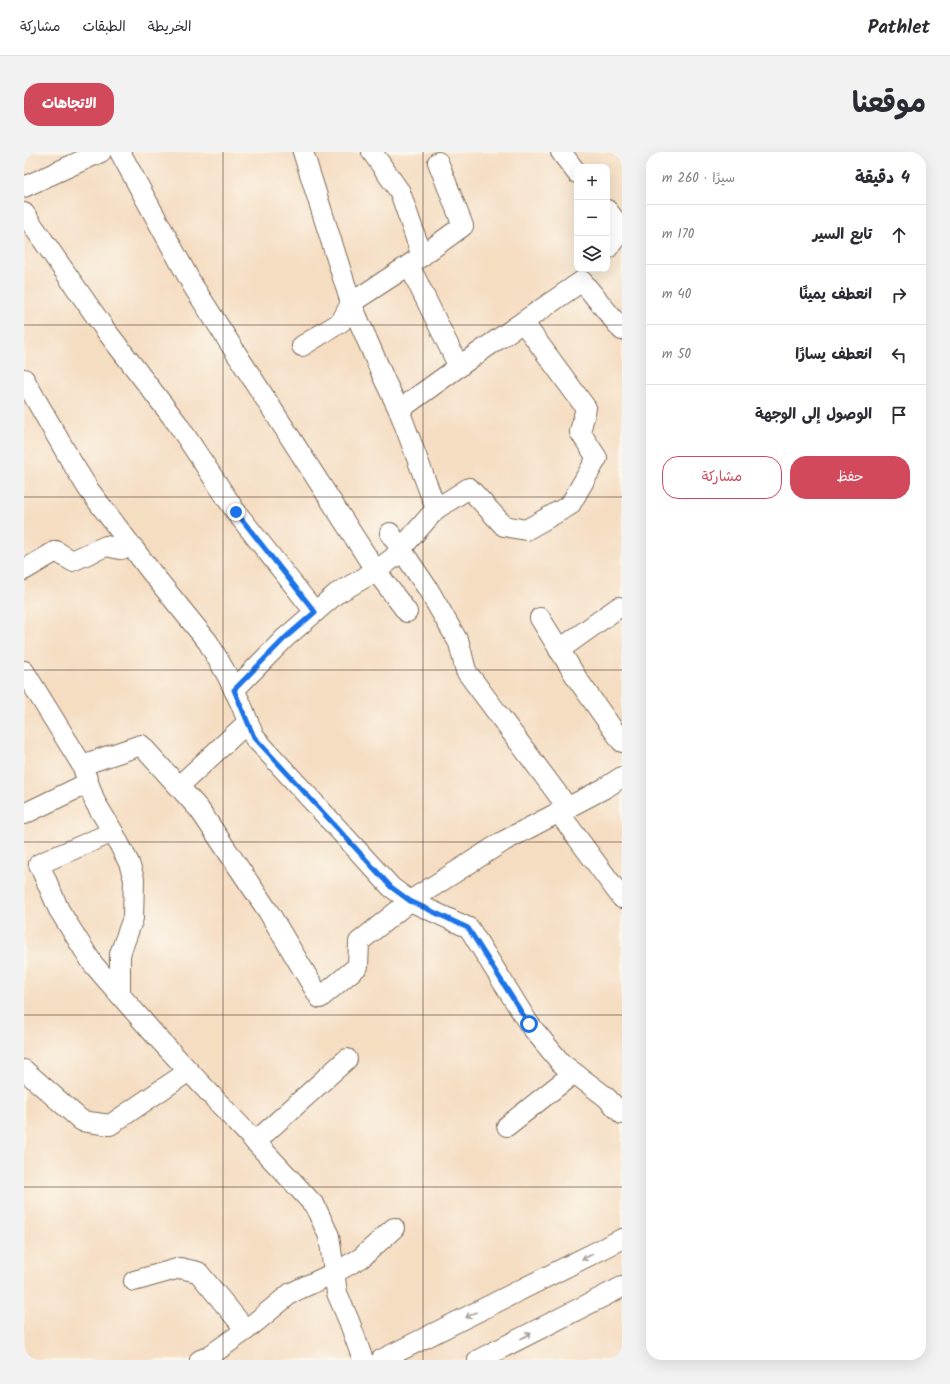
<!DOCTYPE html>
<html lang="ar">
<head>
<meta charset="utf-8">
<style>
	:root { --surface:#fff; --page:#f2f2f3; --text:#2b2b33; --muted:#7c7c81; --line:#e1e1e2; --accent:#d1495b }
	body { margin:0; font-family:Kalam,"Playpen Sans Arabic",sans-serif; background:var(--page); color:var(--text); direction:rtl }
	.controls { position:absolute; right:12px; top:12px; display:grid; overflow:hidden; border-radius:8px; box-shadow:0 4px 16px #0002 }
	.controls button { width:36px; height:36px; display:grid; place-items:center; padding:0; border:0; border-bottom:1px solid var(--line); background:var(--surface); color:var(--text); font:20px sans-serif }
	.stop { position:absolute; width:12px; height:12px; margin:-9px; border:3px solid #1a73e8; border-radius:50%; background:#fff }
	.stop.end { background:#1a73e8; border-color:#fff; box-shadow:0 1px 4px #0008 }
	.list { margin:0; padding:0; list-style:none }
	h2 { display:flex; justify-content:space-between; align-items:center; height:52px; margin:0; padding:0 16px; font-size:17px }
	h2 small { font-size:13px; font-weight:400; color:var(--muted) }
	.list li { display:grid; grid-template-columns:26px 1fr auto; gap:12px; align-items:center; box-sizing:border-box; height:60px; padding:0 16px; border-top:1px solid var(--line) }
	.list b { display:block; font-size:15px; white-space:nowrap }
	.list em { font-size:13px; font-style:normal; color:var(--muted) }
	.actions { display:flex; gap:8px; padding:12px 16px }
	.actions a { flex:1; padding:9px 0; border:1px solid var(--accent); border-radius:16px; text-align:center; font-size:14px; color:var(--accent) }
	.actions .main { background:var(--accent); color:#fff }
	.icon { flex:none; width:22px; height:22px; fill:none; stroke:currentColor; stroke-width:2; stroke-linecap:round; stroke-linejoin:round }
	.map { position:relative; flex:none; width:598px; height:1208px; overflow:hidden; direction:ltr; border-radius:16px }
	header { display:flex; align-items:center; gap:24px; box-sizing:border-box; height:56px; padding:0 20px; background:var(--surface); border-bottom:1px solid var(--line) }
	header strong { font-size:19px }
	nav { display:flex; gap:22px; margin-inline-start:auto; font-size:14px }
	.intro { display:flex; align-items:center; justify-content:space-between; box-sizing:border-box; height:96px; padding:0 24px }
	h1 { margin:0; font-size:28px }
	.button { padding:10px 18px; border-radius:16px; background:var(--accent); color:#fff; font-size:14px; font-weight:700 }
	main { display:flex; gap:24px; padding:0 24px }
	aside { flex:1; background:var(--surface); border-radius:16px; box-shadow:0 4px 16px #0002 }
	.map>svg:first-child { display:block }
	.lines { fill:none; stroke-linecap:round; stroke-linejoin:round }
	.minor-casing { stroke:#7c6957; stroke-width:22 }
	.minor { stroke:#fff; stroke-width:20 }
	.oneway { stroke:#a79f9a }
	.route { stroke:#1a73e8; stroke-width:5 }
	.grid { fill:none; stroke:#3b2a1e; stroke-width:1; stroke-opacity:0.55 }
</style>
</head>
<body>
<header>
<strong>Pathlet</strong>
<nav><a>الخريطة</a><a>الطبقات</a><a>مشاركة</a></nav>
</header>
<div class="intro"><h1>موقعنا</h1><a class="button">الاتجاهات</a></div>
<main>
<aside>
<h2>4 دقيقة<small>سيرًا · 260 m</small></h2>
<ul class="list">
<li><svg class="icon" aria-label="ahead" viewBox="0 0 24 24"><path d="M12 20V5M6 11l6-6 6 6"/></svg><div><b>تابع السير</b></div><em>170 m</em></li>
<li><svg class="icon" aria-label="right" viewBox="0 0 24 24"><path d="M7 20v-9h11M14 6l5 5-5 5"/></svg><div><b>انعطف يمينًا</b></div><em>40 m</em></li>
<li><svg class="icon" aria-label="left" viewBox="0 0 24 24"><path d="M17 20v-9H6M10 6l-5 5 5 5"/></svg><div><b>انعطف يسارًا</b></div><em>50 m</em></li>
<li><svg class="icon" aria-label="arrive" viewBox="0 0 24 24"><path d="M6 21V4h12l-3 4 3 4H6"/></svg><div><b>الوصول إلى الوجهة</b></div></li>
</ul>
<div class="actions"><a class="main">حفظ</a><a>مشاركة</a></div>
</aside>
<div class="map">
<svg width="598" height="1208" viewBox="0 0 598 1208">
	<rect width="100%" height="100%" fill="#fbf7ec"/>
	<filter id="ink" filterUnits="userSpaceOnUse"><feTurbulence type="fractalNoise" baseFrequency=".025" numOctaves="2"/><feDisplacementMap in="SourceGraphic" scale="8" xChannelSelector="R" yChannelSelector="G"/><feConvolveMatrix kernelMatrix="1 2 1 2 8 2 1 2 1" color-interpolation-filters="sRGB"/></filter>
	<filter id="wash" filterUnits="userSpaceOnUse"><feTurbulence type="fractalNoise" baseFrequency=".012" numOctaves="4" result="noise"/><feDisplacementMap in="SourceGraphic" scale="16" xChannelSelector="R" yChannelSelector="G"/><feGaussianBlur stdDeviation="0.9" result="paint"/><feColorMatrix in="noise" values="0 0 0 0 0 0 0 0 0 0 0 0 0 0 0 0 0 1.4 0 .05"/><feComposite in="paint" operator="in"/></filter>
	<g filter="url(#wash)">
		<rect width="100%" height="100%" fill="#f5ddc2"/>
	</g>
	<g filter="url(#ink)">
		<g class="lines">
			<defs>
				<g id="minor">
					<path d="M96 0 169 134 352 419 383 460"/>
					<path d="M279 0 327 151 361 229 375 258 412 357"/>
					<path d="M348 0 376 40 398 104"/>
					<path d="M537 0 553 21"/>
					<path d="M0 35 77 0"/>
					<path d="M583 58 598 77"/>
					<path d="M0 61 80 176 153 271 212 360 291 460"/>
					<path d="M583 97 598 78"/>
					<path d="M385 113 435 215"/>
					<path d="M278 194 317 170 327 151 385 113 439 74 414 10"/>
					<path d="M0 227 47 309 65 338 128 421 184 490 203 523 217 552 230 585 367 735 386 749 445 776 505 872 537 911 582 945 598 962"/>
					<path d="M375 258 444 208 558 129 598 178"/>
					<path d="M366 381 404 437 435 491 442 519 544 656"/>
					<path d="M0 418 32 399 48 409 82 394 96 397 109 395"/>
					<path d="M516 466 554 528 598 590"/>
					<path d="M535 498 595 455"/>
					<path d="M0 519 58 613 71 650 89 680 105 711 110 727 109 766 96 802V842"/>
					<path d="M210 538 261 486 312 442 352 419 369 406 412 357 445 336 480 374 502 378 546 353 573 306 556 280 562 256 499 170"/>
					<path d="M58 613 117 593 175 657 244 759 296 846 334 814 335 790 386 749 480 689 581 636 598 625"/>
					<path d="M155 634 224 570"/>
					<path d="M535 661 598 746"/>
					<path d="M0 662 64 631"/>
					<path d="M89 680 15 712 35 758 69 812 131 883 268 1029 291 1054 305 1084 313 1141 325 1169 339 1208"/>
					<path d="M0 918 58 969 86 973 165 919"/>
					<path d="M483 974 550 921"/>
					<path d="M231 990 323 907"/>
					<path d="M110 1129 156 1116 174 1120 222 1178"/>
					<path d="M176 1208 184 1205 222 1178 267 1141 310 1121 337 1106 370 1076"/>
					<path d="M357 1208 598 1087"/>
					<path d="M454 1208 598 1135"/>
				</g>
			</defs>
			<use href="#minor" class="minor-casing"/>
			<use href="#minor" class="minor"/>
		</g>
		<defs><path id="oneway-shaft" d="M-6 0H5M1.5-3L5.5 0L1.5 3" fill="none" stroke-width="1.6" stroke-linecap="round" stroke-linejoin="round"/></defs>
		<g class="oneway">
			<use href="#oneway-shaft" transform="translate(563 1105) rotate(153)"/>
			<use href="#oneway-shaft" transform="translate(447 1163) rotate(153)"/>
			<use href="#oneway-shaft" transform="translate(502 1184) rotate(-27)"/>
		</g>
	</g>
	<g class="lines" filter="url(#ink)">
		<path class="route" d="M212 360 291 460 261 486 210 538 230 585 367 735 386 749 444 776 505 872"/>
	</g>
	<path class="grid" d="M199 0V1208M399 0V1208M0 173H598M0 345H598M0 518H598M0 690H598M0 863H598M0 1035H598"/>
</svg>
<div class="controls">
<button>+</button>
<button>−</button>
<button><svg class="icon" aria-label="layers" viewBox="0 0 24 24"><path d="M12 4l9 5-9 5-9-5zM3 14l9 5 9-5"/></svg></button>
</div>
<div class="stop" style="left:505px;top:872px"></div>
<div class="stop end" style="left:212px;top:360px"></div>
</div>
</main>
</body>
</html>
